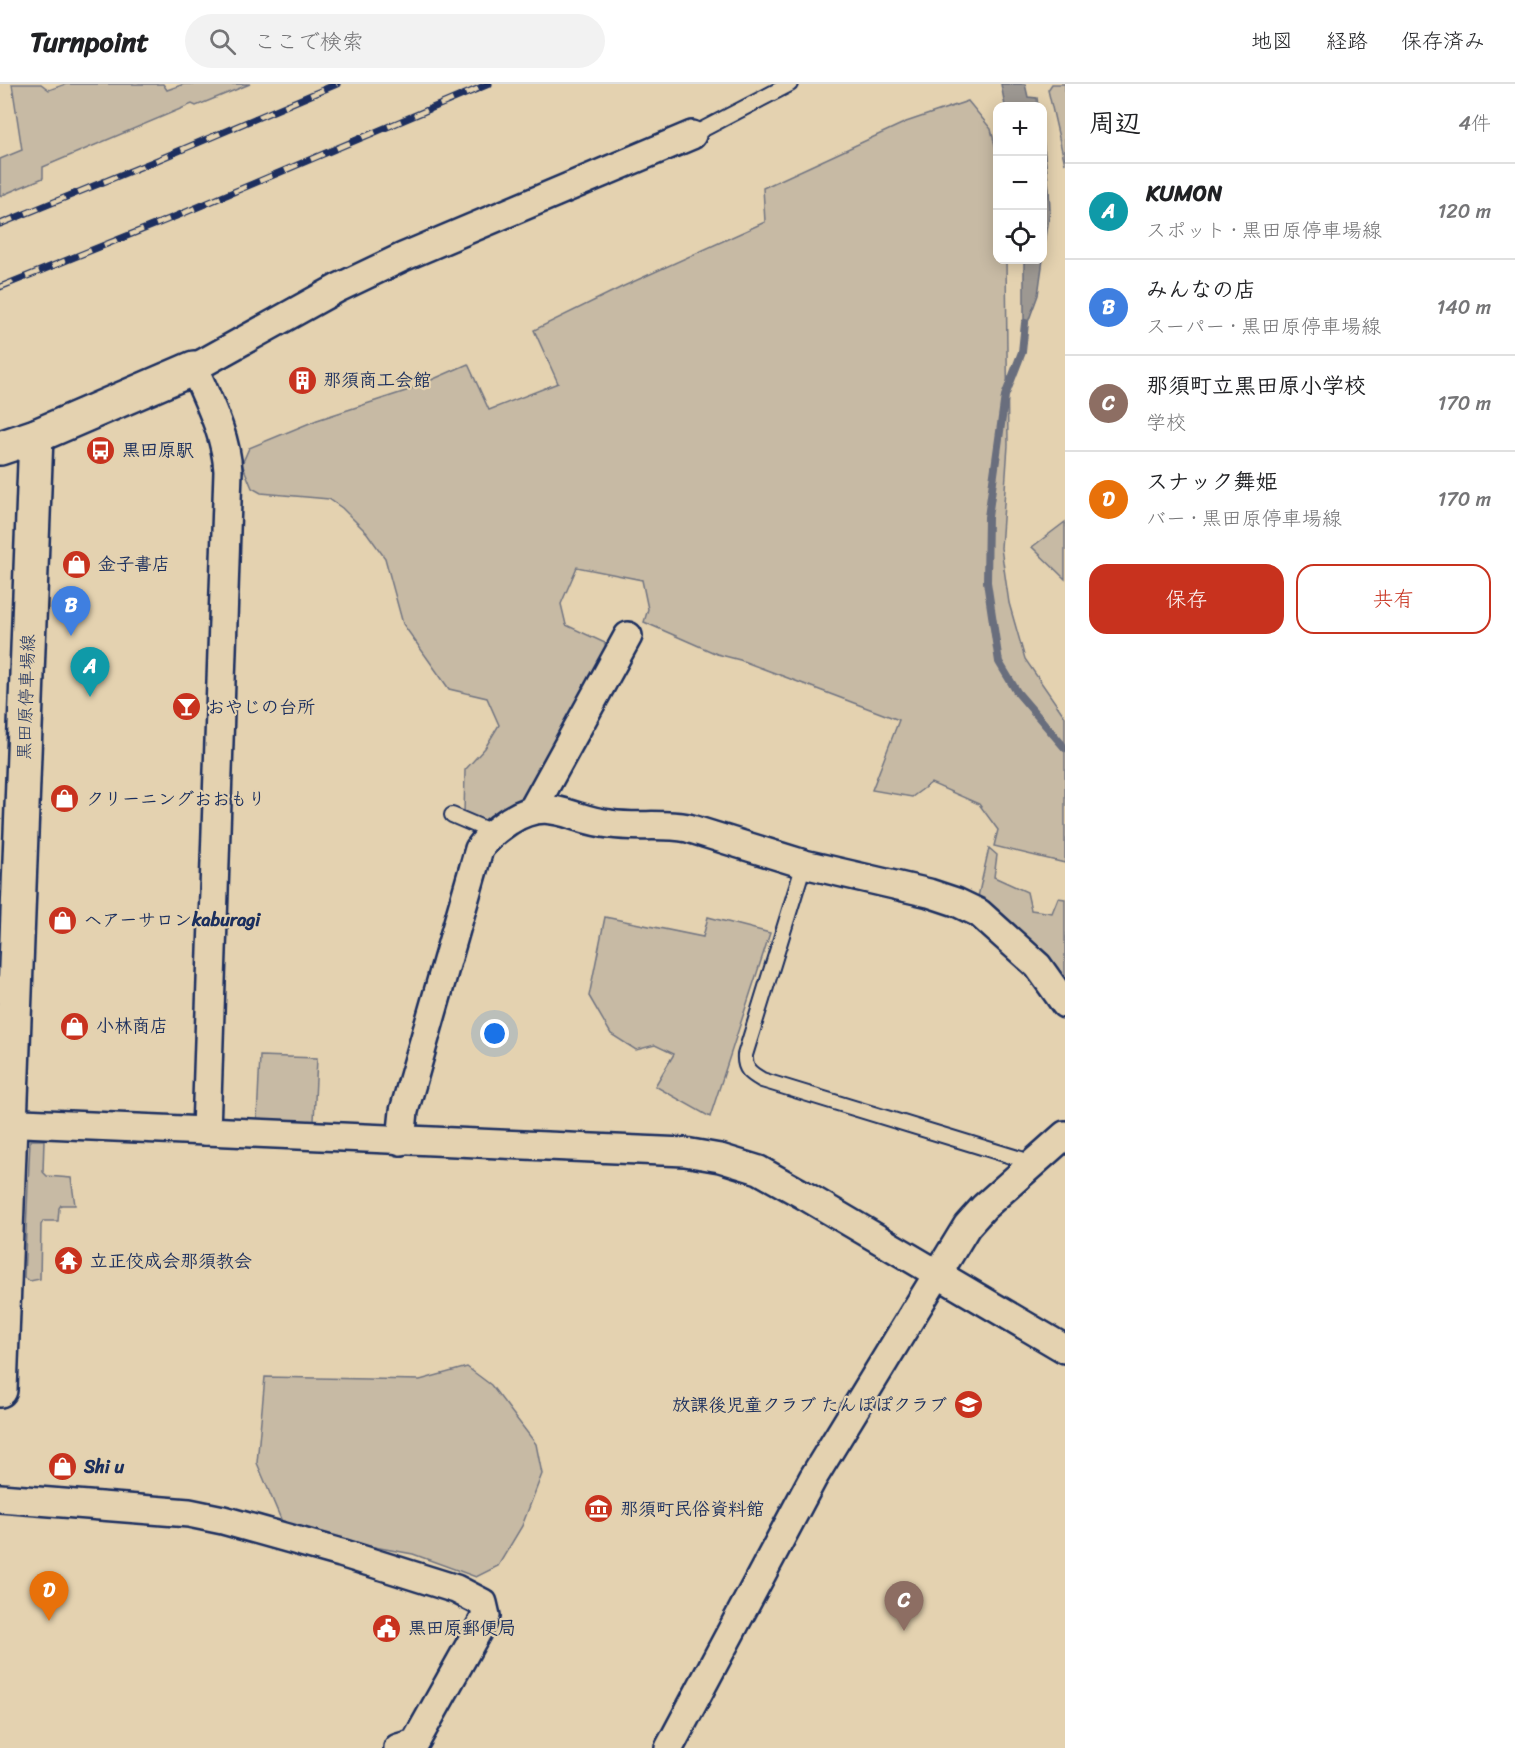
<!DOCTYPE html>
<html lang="ja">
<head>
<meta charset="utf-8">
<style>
	:root { --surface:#fff; --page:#f2f2f2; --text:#202124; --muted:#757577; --line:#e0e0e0; --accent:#c8321e }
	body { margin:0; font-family:Sriracha,"Klee One",sans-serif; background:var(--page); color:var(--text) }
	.controls { position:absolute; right:18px; top:18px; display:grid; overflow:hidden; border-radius:12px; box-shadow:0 3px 15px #0003 }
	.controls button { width:54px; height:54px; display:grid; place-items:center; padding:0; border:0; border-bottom:2px solid var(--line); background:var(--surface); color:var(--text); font:30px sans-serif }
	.you { position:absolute; left:495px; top:950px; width:21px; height:21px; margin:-15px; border:4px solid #fff; border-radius:50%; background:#1a73e8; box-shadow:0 0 0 9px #1a73e833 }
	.badge { display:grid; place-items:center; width:39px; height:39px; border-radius:50%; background:var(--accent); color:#fff; font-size:20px; font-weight:700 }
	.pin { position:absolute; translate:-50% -50px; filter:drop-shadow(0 2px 3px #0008) }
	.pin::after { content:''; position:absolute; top:32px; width:21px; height:18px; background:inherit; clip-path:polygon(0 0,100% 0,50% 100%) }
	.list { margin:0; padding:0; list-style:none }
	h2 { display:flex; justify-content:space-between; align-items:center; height:78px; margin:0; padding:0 24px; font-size:26px }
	h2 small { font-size:20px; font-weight:400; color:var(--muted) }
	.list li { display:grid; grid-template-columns:39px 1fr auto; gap:18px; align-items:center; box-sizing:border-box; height:96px; padding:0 24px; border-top:2px solid var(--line) }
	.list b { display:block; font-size:22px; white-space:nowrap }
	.list p { margin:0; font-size:20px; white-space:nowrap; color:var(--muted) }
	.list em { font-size:20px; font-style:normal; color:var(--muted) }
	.actions { display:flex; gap:12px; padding:18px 24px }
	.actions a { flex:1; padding:14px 0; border:2px solid var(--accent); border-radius:18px; text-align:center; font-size:21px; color:var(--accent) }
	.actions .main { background:var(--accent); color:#fff }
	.icon { flex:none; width:33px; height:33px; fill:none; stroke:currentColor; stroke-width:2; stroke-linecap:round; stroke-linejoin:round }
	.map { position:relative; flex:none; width:1065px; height:1664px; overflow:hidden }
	header { display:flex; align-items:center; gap:36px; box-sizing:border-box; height:84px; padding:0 30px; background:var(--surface); border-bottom:2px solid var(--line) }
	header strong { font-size:28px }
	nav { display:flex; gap:33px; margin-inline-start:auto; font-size:21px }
	.search { width:420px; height:54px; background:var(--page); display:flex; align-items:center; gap:15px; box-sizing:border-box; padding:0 21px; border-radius:33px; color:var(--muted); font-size:22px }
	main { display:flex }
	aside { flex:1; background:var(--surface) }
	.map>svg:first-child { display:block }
	.green { fill:#c7baa4; stroke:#717481; stroke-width:1.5 }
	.water { fill:#9d9892; stroke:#696e7d; stroke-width:1.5 }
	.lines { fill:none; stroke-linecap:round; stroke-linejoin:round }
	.stream { stroke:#696e7d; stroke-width:8 }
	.service-casing { stroke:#1b2f5e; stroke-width:18 }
	.minor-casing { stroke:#1b2f5e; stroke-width:32 }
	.tertiary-casing { stroke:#1b2f5e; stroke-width:38 }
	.secondary-casing { stroke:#1b2f5e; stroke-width:38 }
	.service { stroke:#e4d2b0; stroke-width:14 }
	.minor { stroke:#e4d2b0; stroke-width:27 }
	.tertiary { stroke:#e4d2b0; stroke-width:33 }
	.secondary { stroke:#e4d2b0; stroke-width:33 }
	.rail-casing { stroke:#1b2f5e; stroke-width:7 }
	.rail { stroke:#e4d2b0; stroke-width:4.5; stroke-dasharray:14; stroke-linecap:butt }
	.labels { text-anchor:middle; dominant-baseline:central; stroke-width:4.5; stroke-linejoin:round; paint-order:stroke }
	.poi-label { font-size:18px; font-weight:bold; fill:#1b2f5e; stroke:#e4d2b0; text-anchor:start }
	.street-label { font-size:18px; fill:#1b2f5e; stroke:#e4d2b0 }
</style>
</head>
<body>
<header>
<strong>Turnpoint</strong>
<div class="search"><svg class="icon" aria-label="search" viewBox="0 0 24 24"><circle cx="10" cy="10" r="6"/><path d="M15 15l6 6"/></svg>ここで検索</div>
<nav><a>地図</a><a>経路</a><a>保存済み</a></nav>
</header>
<main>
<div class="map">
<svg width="1065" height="1664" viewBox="0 0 1065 1664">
	<rect width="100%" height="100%" fill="#e4d2b0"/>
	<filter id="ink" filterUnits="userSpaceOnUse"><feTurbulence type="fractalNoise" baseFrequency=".0167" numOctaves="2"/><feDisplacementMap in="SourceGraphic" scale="12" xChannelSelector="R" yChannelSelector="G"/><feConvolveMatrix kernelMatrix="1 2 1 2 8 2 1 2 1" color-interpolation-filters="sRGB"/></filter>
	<g filter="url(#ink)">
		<g class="green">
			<path d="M12 0H41L49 6 66 0H163L167 6 184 0H250L196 22 192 20 43 83V94L0 112V75L22 66Z"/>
			<path d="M1052 0H1065V80L1048 6Z"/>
			<path d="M968 17 991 45 998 73V176H1006L1008 361 1001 464 1009 519 1025 575 1065 633V779L994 762 998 746 979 720 931 699 912 713 872 706 899 636 740 576 717 570 644 538 648 525 642 496 577 483 561 520 566 541 605 559 607 574 529 720 492 742 464 731 465 686 485 664 499 641 487 614 449 605 403 540 385 474 367 449 342 424 329 415 261 409 252 404 242 380 249 364 317 336 406 307 468 280 489 326 558 299 534 246 624 202 765 138 763 104 906 38Z"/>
			<path d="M1065 438V495L1032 463Z"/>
			<path d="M989 764 997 771 994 793 1027 808 1031 826 1052 829 1058 814 1065 815V906L978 813Z"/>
			<path d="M605 833 703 853 708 833 770 849 710 1033 655 1002 674 970 655 961 636 966 611 950 589 912Z"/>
			<path d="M260 972 317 974 314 1037 257 1035Z"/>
			<path d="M30 1056H44L43 1088 47 1092 71 1094 75 1121H61L59 1124 58 1137H43L41 1141 40 1195 30 1197 24 1194Z"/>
			<path d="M467 1283 491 1301 536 1360 542 1390 522 1442 498 1482 476 1493 413 1470 286 1447 257 1379 265 1293 420 1296Z"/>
		</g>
		<g class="water">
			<path d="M1001 0H1025L1028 13 1037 14 1038 22H1005Z"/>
			<path d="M1043 55 1049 105 1050 126 1038 211 1024 249V176H1042Z"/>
		</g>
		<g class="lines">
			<path class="stream" d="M1025 239 1022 268 1005 312 988 433 987 498 999 578 1017 608 1065 664"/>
			<defs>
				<g id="service">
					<path d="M692 51 790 0"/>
					<path d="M452 731 492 748"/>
					<path d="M804 780 745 971C744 985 750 989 762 996L1034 1079"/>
				</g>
				<g id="minor">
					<path d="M533 725 628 552"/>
					<path d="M0 1038 685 1068 720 1074 759 1086 802 1110 1065 1265"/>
					<path d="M206 1047 228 387C226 350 208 317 194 284L338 204 403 173 692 51"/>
					<path d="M401 1057 404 1027 479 765C488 752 496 746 509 737 550 711 569 736 610 740 636 744 662 739 688 744L804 780 929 809 956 818 979 829 1038 882 1065 920"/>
					<path d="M0 1414 189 1429 223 1436 341 1469 456 1505 483 1519 486 1532 415 1659 398 1664"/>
					<path d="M669 1664 813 1394 967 1142 984 1123 1065 1051"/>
				</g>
				<path id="tertiary" d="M0 364 36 352 194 284"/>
				<path id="secondary" d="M0 1306 36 352"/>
			</defs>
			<use href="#service" class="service-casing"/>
			<use href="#minor" class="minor-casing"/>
			<use href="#tertiary" class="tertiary-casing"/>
			<use href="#secondary" class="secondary-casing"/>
			<use href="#service" class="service"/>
			<use href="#minor" class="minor"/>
			<use href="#tertiary" class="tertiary"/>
			<use href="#secondary" class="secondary"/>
			<defs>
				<g id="rail">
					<path d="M0 140 155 77 337 0"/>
					<path d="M0 203 179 131 489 0"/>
				</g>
			</defs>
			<use href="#rail" class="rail-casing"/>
			<use href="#rail" class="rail"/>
		</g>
	</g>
	<defs>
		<symbol id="building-disc" viewBox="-11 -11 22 22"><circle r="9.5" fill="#c8321e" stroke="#e4d2b0"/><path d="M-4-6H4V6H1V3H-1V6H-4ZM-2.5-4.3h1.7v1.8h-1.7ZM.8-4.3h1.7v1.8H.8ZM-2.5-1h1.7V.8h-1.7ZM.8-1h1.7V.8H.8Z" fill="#fff"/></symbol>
		<symbol id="bus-disc" viewBox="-11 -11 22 22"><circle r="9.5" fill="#c8321e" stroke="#e4d2b0"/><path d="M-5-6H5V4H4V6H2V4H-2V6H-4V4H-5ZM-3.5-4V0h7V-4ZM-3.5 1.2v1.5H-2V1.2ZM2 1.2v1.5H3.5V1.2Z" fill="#fff"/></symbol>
		<symbol id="shop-disc" viewBox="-11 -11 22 22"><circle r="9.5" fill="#c8321e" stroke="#e4d2b0"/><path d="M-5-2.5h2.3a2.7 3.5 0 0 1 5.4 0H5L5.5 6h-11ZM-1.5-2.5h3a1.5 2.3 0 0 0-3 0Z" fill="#fff"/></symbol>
		<symbol id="bar-disc" viewBox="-11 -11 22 22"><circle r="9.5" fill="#c8321e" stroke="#e4d2b0"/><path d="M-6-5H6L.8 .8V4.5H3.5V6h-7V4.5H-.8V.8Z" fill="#fff"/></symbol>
		<symbol id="temple-disc" viewBox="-11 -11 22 22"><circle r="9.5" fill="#c8321e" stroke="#e4d2b0"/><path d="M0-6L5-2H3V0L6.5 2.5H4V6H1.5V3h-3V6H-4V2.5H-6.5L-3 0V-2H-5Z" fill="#fff"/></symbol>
		<symbol id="school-disc" viewBox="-11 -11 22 22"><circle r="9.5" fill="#c8321e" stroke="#e4d2b0"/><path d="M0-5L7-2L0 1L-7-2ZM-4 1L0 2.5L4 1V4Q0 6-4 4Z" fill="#fff"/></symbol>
		<symbol id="museum-disc" viewBox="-11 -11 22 22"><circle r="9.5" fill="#c8321e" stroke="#e4d2b0"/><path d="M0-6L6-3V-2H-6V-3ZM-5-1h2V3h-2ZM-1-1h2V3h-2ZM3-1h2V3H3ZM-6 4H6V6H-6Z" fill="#fff"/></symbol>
		<symbol id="civic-disc" viewBox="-11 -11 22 22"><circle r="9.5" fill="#c8321e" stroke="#e4d2b0"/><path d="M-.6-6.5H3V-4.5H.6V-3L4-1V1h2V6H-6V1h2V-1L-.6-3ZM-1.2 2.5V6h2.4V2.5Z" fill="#fff"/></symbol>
	</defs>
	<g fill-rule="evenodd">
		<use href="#building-disc" x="286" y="280" width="33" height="33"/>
		<use href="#bus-disc" x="84" y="350" width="33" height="33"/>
		<use href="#shop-disc" x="60" y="464" width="33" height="33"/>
		<use href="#bar-disc" x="170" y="606" width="33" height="33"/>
		<use href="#shop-disc" x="48" y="698" width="33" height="33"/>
		<use href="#shop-disc" x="46" y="820" width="33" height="33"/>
		<use href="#shop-disc" x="58" y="926" width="33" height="33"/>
		<use href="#temple-disc" x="52" y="1160" width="33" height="33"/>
		<use href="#school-disc" x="952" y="1304" width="33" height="33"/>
		<use href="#shop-disc" x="46" y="1366" width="33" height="33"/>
		<use href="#museum-disc" x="582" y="1408" width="33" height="33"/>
		<use href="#civic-disc" x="370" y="1528" width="33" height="33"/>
	</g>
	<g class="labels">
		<g class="poi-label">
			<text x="323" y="296">那須商工会館</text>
			<text x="122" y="366">黒田原駅</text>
			<text x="98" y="480">金子書店</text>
			<text x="207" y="623">おやじの台所</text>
			<text x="86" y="715">クリーニングおおもり</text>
			<text x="84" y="836">ヘアーサロンkaburagi</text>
			<text x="96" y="942">小林商店</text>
			<text x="90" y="1177">立正佼成会那須教会</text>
			<text x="947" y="1321" text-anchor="end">放課後児童クラブ たんぽぽクラブ</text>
			<text x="84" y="1383">Shi u</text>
			<text x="620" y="1425">那須町民俗資料館</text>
			<text x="408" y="1544">黒田原郵便局</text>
		</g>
		<g class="street-label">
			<text transform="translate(26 613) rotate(-88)">黒田原停車場線</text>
		</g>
	</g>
</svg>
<div class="controls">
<button>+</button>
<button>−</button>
<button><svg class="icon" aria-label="locate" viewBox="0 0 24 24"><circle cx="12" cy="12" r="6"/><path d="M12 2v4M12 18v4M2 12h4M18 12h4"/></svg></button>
</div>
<div class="you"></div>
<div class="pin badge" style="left:90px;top:613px;background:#0f9aa8">A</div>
<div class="pin badge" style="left:71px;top:552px;background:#3f7fe0">B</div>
<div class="pin badge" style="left:904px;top:1547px;background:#8d6e63">C</div>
<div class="pin badge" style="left:49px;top:1537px;background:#e8710a">D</div>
</div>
<aside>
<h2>周辺<small>4件</small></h2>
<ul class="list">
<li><span class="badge" style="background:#0f9aa8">A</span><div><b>KUMON</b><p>スポット · 黒田原停車場線</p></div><em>120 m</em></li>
<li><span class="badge" style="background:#3f7fe0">B</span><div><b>みんなの店</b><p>スーパー · 黒田原停車場線</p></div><em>140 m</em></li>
<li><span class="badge" style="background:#8d6e63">C</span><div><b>那須町立黒田原小学校</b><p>学校</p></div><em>170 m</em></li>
<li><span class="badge" style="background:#e8710a">D</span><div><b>スナック舞姫</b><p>バー · 黒田原停車場線</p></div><em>170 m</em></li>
</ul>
<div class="actions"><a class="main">保存</a><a>共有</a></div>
</aside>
</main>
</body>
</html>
